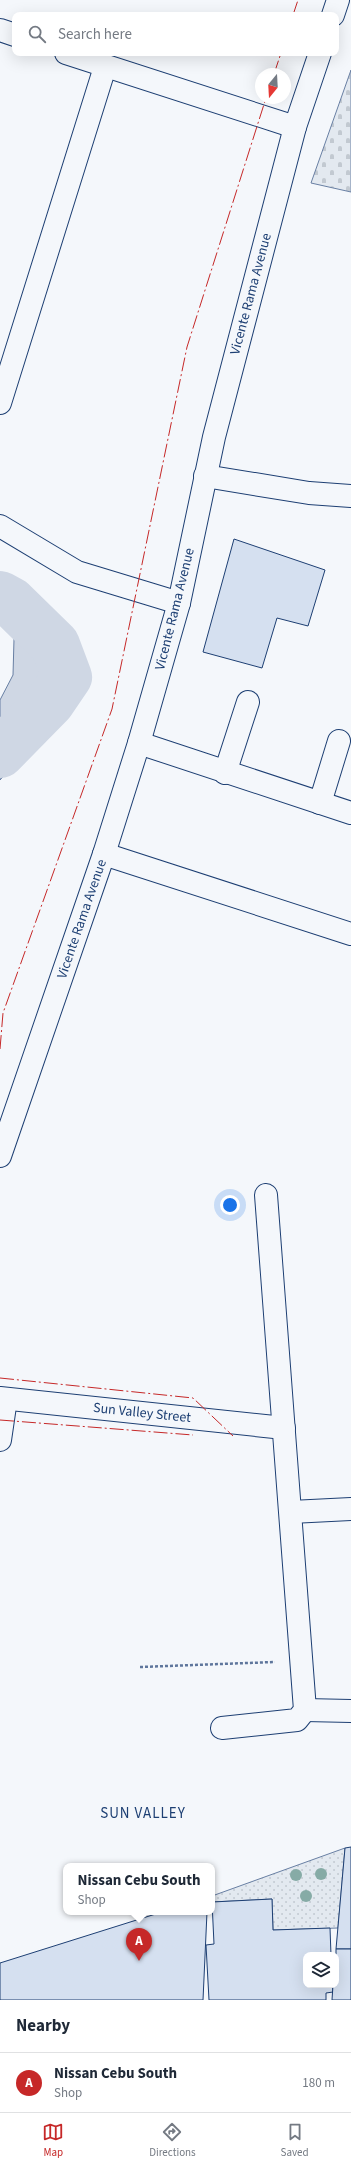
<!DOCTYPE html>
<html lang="en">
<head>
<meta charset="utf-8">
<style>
	:root { --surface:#fff; --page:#f6f6f7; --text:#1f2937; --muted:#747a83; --line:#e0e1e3; --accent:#c62828 }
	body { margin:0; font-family:"Source Sans 3",sans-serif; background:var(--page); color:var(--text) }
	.controls { position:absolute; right:12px; bottom:12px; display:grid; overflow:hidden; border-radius:8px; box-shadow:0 4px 16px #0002 }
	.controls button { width:36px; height:36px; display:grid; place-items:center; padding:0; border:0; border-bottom:1px solid var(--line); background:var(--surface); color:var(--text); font:20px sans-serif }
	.compass { position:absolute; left:255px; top:68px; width:36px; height:36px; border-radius:50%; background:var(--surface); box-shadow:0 4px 16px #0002; rotate:198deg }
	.you { position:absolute; left:230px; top:1205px; width:14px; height:14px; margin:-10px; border:3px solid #fff; border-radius:50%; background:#1a73e8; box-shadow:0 0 0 6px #1a73e833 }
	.badge { display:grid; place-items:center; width:26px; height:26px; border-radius:50%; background:var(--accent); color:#fff; font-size:13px; font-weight:700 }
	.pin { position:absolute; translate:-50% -33px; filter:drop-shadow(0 1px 2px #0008) }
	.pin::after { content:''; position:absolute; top:21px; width:14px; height:12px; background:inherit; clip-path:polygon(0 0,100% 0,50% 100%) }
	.popup { position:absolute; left:63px; top:1863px; width:152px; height:52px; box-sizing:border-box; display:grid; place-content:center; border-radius:8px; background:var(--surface); filter:drop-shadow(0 1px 3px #0005); font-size:13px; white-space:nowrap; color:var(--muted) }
	.popup b { font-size:15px; color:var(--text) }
	.popup::after { content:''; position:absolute; left:50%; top:100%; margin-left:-8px; border:8px solid transparent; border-top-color:var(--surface) }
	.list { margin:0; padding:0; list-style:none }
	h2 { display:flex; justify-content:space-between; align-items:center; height:52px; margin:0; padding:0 16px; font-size:17px }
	h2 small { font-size:13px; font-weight:400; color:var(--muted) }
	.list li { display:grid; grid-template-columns:26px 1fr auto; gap:12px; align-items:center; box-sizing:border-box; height:60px; padding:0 16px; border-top:1px solid var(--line) }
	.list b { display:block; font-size:15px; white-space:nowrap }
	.list p { margin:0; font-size:13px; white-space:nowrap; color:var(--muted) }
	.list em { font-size:13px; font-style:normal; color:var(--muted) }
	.icon { flex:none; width:22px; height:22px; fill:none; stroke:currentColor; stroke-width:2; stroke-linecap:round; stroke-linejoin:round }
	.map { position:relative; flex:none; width:351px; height:2000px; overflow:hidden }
	.search { position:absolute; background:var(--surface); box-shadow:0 4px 16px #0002; left:12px; right:12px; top:12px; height:44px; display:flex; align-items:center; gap:10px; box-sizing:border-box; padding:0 14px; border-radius:8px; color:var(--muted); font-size:15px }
	.sheet { height:112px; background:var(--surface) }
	nav { display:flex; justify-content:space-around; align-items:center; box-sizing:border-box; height:56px; border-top:1px solid var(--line); background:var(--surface); font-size:11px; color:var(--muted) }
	nav a { display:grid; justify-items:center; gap:2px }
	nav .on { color:var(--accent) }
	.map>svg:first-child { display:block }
	.grass { fill:url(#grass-dots); stroke:#687fa3 }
	.cemetery { fill:url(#cemetery-stones); stroke:#687fa3 }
	.water { fill:#cfd7e4; stroke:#687fa3 }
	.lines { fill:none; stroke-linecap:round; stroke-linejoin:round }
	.river { stroke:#cfd7e4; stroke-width:50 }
	.building { fill:#d5e0f0; stroke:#1d3f73 }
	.minor-casing { stroke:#1d3f73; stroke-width:24 }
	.major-casing { stroke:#1d3f73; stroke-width:24 }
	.path { stroke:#5e769c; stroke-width:2.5; stroke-dasharray:3 2; stroke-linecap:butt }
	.minor { stroke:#f4f7fb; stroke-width:22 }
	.major { stroke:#f4f7fb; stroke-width:22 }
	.power { stroke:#c62828; stroke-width:1; stroke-dasharray:14 3 2 3; stroke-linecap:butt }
	.tree { fill:#86aba6 }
	.labels { text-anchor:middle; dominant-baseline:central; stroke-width:3; stroke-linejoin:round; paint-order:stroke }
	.street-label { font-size:14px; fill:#1d3f73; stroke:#f4f7fb }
	.neighbourhood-label { font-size:15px; letter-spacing:1px; fill:#1d3f73; stroke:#f4f7fb }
</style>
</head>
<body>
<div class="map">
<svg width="351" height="2000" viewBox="0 0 351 2000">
	<defs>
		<pattern id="grass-dots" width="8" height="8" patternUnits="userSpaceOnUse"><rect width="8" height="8" fill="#e3e9f0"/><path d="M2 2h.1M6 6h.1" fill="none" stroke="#c2c9d1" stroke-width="1.8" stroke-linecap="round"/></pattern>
		<pattern id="cemetery-stones" width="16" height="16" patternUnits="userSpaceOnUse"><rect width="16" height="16" fill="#e3e9f0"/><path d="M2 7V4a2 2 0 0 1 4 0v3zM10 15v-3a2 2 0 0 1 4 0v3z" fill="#c2c9d1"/></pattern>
	</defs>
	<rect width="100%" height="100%" fill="#f4f7fb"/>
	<path class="grass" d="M345 1848 338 1928 273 1930 272 1899 212 1902V1896Z"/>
	<path class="cemetery" d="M351 70V192L311 183Z"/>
	<path class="water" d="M0 596 53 624 69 652 78 692 0 780V700L13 675 14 639 0 621Z"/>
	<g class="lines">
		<path class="river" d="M0 596 11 602 55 645 67 677 50 702 0 753"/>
	</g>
	<g class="building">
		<path d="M234 539 325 570 308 626 277 618 262 668 203 652Z"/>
		<path d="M351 1847V1949H336L345 1848Z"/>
		<path d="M272 1899 273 1930 330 1928 331 1955H306V1985H332L333 1992 326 1993V2000H209L206 1945 214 1944 212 1902Z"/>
		<path d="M162 1912H207L203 2000H0V1963Z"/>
		<path d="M336 1949H351V2000H332L333 1985H336Z"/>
	</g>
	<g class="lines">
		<defs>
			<g id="minor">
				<path d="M0 30 15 35"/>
				<path d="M66 53 295 127"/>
				<path d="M0 403 105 67"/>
				<path d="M205 476 309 493 351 496"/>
				<path d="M0 526 77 572 179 603"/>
				<path d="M139 743 351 813"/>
				<path d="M225 773 248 702"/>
				<path d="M320 803 339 741"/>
				<path d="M104 854 351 934"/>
				<path d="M0 1398 284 1428"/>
				<path d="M0 1440 6 1399"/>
				<path d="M291 1512 351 1509"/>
				<path d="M305 1710 351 1711"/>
				<path d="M222 1728 297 1720 305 1710 266 1195"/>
			</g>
			<g id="major">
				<path d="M333 15 338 0"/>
				<path d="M0 1156 104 854 139 743 179 603 214 437 295 127 320 53"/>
			</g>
		</defs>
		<use href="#minor" class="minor-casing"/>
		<use href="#major" class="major-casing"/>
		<path class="path" d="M140 1667 275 1662"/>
		<use href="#minor" class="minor"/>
		<use href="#major" class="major"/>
		<g class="power">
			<path d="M293 15 298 0"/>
			<path d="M274 74 281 53"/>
			<path d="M0 1049 3 1013 112 709 187 347 266 98"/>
			<path d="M0 1378 193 1398 233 1436"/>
			<path d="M0 1420 193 1435"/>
		</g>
	</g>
	<g class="tree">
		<circle cx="321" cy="1874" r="6"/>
		<circle cx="296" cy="1875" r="6"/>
		<circle cx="306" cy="1896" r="6"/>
	</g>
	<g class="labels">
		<g class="street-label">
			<text transform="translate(251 294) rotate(-75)">Vicente Rama Avenue</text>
			<text transform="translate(175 609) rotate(-76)">Vicente Rama Avenue</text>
			<text transform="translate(82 919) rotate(-71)">Vicente Rama Avenue</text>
			<text transform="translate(142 1413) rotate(6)">Sun Valley Street</text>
		</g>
		<g class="neighbourhood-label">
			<text x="143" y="1813">SUN VALLEY</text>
		</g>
	</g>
</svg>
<div class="controls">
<button><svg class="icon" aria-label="layers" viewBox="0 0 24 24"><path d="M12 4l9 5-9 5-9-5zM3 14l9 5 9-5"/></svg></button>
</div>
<svg class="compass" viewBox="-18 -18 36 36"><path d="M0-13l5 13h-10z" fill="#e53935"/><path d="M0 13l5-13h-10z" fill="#747a83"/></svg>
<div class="you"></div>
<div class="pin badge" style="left:139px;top:1961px">A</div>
<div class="popup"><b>Nissan Cebu South</b>Shop</div>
<div class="search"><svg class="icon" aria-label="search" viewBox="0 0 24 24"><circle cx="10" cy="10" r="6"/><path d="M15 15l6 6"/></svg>Search here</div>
</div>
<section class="sheet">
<h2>Nearby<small></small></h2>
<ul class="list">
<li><span class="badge">A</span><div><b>Nissan Cebu South</b><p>Shop</p></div><em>180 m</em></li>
</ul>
</section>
<nav>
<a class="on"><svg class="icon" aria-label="map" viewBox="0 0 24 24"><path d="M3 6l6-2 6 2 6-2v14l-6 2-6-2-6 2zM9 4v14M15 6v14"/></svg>Map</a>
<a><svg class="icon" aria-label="directions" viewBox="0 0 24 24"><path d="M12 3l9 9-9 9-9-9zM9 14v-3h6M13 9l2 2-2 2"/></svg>Directions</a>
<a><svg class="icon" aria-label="saved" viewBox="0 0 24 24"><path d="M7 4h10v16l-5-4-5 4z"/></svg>Saved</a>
</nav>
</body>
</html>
